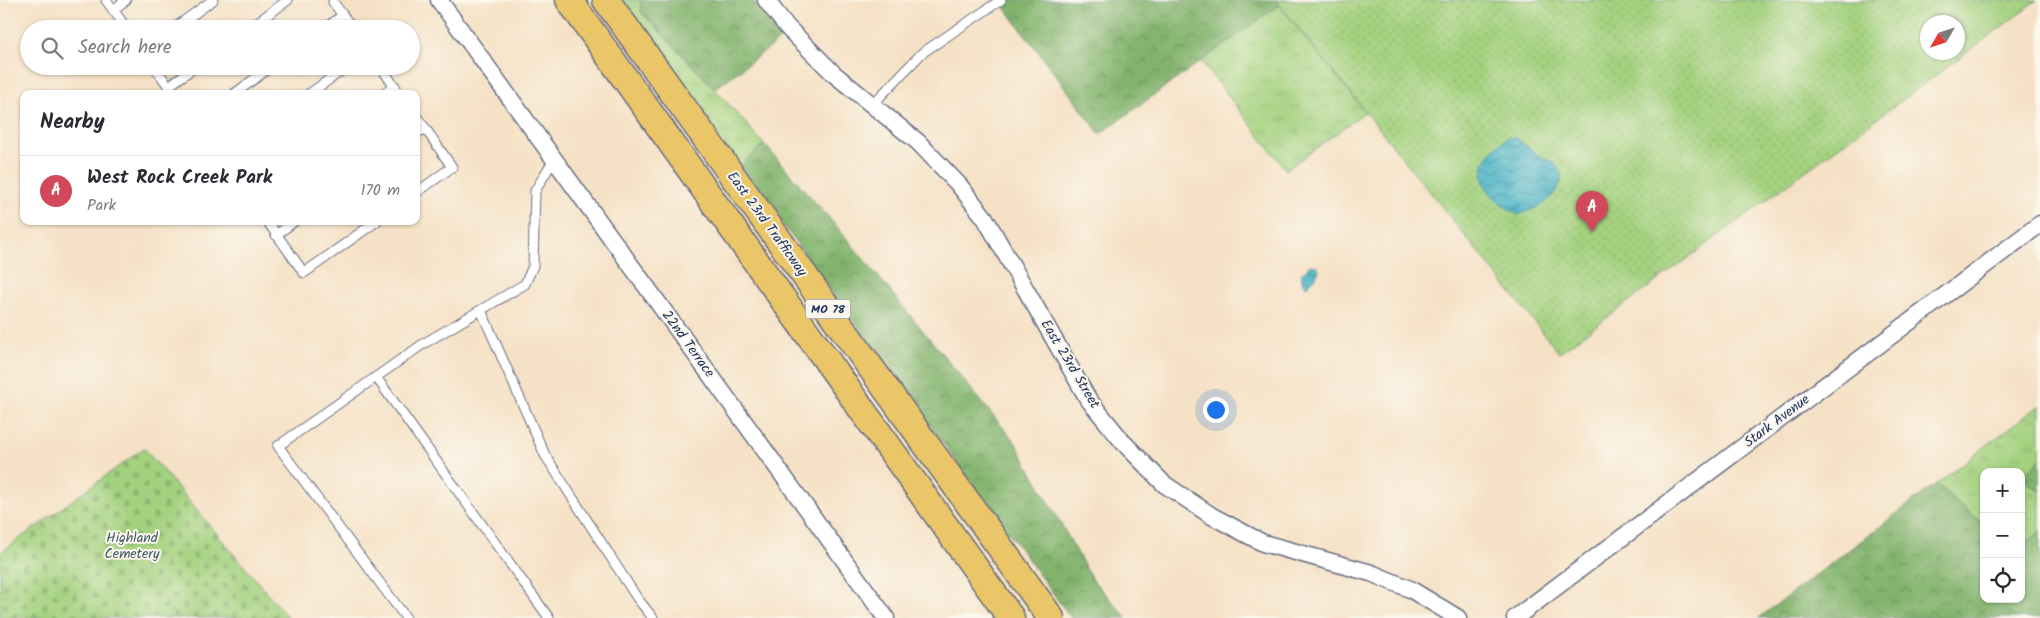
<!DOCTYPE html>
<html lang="en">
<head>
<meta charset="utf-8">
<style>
	:root { --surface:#fff; --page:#f2f2f3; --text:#2b2b33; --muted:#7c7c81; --line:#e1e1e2; --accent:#d1495b }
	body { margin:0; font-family:Kalam,sans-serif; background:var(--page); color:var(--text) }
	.controls { position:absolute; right:15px; bottom:15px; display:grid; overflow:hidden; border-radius:10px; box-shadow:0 1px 4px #0004 }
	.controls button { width:45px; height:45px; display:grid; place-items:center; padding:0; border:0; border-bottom:1px solid var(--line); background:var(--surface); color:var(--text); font:25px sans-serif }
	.compass { position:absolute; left:1920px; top:15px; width:45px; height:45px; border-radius:50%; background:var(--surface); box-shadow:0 1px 4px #0004; rotate:231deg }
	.you { position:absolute; left:1215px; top:409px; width:18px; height:18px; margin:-12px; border:4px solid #fff; border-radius:50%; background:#1a73e8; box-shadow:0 0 0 8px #1a73e833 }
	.badge { display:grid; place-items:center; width:32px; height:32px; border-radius:50%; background:var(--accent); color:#fff; font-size:16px; font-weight:700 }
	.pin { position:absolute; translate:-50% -41px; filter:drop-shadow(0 1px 2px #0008) }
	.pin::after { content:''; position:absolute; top:26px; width:18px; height:15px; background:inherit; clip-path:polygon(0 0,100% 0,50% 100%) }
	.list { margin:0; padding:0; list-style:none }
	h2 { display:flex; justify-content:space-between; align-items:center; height:65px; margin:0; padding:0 20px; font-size:21px }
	h2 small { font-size:16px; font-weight:400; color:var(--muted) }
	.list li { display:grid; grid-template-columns:32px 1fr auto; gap:15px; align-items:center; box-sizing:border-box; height:70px; padding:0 20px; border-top:1px solid var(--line) }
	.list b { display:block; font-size:19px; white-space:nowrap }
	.list p { margin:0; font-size:16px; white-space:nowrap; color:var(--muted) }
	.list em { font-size:16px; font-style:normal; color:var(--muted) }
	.icon { flex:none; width:28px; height:28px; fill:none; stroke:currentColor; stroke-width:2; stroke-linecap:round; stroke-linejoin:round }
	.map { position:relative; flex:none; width:2040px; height:618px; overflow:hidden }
	.search { position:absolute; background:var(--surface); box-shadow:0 1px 4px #0004; left:20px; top:20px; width:400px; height:55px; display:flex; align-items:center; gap:12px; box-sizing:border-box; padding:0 18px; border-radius:28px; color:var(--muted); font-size:19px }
	.panel { position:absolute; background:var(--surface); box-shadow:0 1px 4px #0004; left:20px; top:90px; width:400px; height:135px; border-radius:10px }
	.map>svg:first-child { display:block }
	.grass { fill:url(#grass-tufts); stroke:#5f806e }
	.forest { fill:url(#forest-crowns); stroke:#4e7166 }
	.cemetery { fill:url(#cemetery-stones); stroke:#5f806e }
	.park { fill:url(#park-dots); stroke:#5f806e; fill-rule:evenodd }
	.water { fill:url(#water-waves); stroke:#327192 }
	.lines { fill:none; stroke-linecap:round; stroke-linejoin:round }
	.service-casing { stroke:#676d82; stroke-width:11 }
	.minor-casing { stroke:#676d82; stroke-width:19 }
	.primary-casing { stroke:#676d82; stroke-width:29 }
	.service { stroke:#fff; stroke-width:9 }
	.minor { stroke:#fff; stroke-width:16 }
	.primary { stroke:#ebc669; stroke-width:26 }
	.labels { text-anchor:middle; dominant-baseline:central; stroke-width:4; stroke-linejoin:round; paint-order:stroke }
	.shield { fill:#fbf7ec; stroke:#5e6b89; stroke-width:1 }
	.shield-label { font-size:12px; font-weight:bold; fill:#1b2f5e }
	.street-label { font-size:14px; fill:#1b2f5e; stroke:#fbf7ec }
	.park-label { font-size:14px; fill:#3d5866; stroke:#fbf7ec }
</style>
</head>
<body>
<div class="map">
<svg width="2040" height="618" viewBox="0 0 2040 618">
	<defs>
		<pattern id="grass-tufts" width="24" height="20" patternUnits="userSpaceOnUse" patternTransform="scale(1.25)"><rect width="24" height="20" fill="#a3d17e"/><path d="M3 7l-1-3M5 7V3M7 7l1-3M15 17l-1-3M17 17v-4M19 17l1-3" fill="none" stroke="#8cb46f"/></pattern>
		<pattern id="forest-crowns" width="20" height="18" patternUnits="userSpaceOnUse" patternTransform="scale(1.25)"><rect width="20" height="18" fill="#82b36d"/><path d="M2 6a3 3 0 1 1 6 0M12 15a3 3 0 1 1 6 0" fill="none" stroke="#6a925d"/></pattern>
		<pattern id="cemetery-stones" width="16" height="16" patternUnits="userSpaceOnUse" patternTransform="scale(1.25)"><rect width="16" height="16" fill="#a3d17e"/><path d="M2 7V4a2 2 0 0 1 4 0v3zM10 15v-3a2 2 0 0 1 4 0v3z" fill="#8cb46f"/></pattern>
		<pattern id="park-dots" width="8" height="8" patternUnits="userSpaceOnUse" patternTransform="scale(1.25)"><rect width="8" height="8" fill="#a3d17e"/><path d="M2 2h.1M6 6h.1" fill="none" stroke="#8cb46f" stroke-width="1.8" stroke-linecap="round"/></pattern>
		<pattern id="water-waves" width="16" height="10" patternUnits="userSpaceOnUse" patternTransform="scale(1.25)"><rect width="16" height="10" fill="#48b3c6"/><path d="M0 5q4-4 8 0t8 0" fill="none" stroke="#3b92a4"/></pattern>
	</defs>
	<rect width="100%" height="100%" fill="#fbf7ec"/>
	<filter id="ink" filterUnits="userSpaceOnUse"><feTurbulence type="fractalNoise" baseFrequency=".02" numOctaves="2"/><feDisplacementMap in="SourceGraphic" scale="10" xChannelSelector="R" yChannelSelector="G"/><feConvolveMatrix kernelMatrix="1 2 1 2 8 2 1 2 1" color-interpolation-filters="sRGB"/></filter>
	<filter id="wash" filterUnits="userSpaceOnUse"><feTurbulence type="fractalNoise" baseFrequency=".0096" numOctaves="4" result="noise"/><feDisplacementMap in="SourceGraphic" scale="20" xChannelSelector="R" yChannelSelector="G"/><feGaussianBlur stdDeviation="1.12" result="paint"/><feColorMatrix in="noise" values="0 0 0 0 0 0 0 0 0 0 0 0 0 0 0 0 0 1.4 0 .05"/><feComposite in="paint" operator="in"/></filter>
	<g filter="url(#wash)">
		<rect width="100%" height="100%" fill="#f5e1c5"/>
		<g class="grass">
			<path d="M623 0H640L642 13 715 89 764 144 740 166Z"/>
			<path d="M1279 5 1365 112 1286 170 1201 61Z"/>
			<path d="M2040 405V459L2022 478 2040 491V532L2021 547V472H1984V525L1936 484Z"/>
		</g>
		<g class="forest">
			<path d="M640 0H753L782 38 715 89 642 12Z"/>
			<path d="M999 0H1276L1279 5 1100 134Z"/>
			<path d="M764 144 838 228 1015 442 1092 579 1127 618H1071L740 166Z"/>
			<path d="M2040 459V491L2022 478Z"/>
			<path d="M1936 484 1984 525V599H2021V547L2040 532V618H1759Z"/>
		</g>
		<path class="cemetery" d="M144 448 288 618H0V553Z"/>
		<path class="park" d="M1276 0H2038L1559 353ZM1928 22H1958V52H1928Z"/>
		<g class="water">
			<path d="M1508 137 1516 138 1541 157 1553 162 1560 172 1562 180C1551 203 1542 206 1518 215 1479 192 1467 167 1508 137Z"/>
			<path d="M1310 265 1317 266 1319 270 1315 278 1307 286 1303 284 1301 274Z"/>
		</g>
	</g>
	<g filter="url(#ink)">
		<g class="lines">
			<defs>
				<g id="service">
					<path d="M106 0 127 29"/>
					<path d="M333 2 353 29"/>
					<path d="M113 10 126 0"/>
					<path d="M173 29 213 0"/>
					<path d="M248 29 288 0"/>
					<path d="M324 29 343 15"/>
					<path d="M154 66 174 94"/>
					<path d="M380 66 400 94"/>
					<path d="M169 86 196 66"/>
					<path d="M234 94 272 66"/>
					<path d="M309 94 348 66"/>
					<path d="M384 94 395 86"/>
					<path d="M872 105 922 53 1001 0"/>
					<path d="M416 116 425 128 416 134"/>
					<path d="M416 193 452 167 425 128"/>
					<path d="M267 221 304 273 377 221"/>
					<path d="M276 235 295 221"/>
					<path d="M481 310 545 455 637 598 653 618"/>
					<path d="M376 377 549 618"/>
					<path d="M406 618 278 446 423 344 525 284 533 266 535 191 554 159"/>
				</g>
				<g id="minor">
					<path d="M439 0 886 618"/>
					<path d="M766 0 787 27 834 74 918 142 959 185 985 218 1088 399 1123 442 1164 484 1212 516 1263 543 1371 573 1410 589 1458 618"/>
					<path d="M1515 618 2040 224"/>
				</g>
				<g id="primary">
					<path d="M569 0 1011 618"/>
					<path d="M606 0 1051 618"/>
				</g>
			</defs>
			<use href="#service" class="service-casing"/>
			<use href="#minor" class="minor-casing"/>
			<use href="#primary" class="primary-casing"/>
			<use href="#service" class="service"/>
			<use href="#minor" class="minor"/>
			<use href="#primary" class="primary"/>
		</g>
	</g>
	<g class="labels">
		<rect class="shield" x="805.5" y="299.5" width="45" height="19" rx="4"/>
		<g class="shield-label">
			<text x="828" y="309">MO 78</text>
		</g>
		<g class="street-label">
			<text transform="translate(767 224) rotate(54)">East 23rd Trafficway</text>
			<text transform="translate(688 344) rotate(54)">22nd Terrace</text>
			<text transform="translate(1070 364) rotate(59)">East 23rd Street</text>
			<text transform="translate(1777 421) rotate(-37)">Stark Avenue</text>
		</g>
		<g class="park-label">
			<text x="132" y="538">Highland<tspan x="132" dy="16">Cemetery</tspan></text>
		</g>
	</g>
</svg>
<div class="controls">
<button>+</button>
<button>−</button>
<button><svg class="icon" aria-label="locate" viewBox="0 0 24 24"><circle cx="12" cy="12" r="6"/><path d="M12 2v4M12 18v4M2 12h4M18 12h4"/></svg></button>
</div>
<svg class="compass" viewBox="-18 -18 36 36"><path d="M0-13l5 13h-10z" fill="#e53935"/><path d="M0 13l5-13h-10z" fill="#7c7c81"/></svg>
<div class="you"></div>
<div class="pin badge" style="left:1592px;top:232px">A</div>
<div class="search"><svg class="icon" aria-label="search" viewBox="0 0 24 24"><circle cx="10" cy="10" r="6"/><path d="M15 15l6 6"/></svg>Search here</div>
<section class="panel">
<h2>Nearby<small></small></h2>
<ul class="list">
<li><span class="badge">A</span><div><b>West Rock Creek Park</b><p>Park</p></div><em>170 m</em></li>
</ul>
</section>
</div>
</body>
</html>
